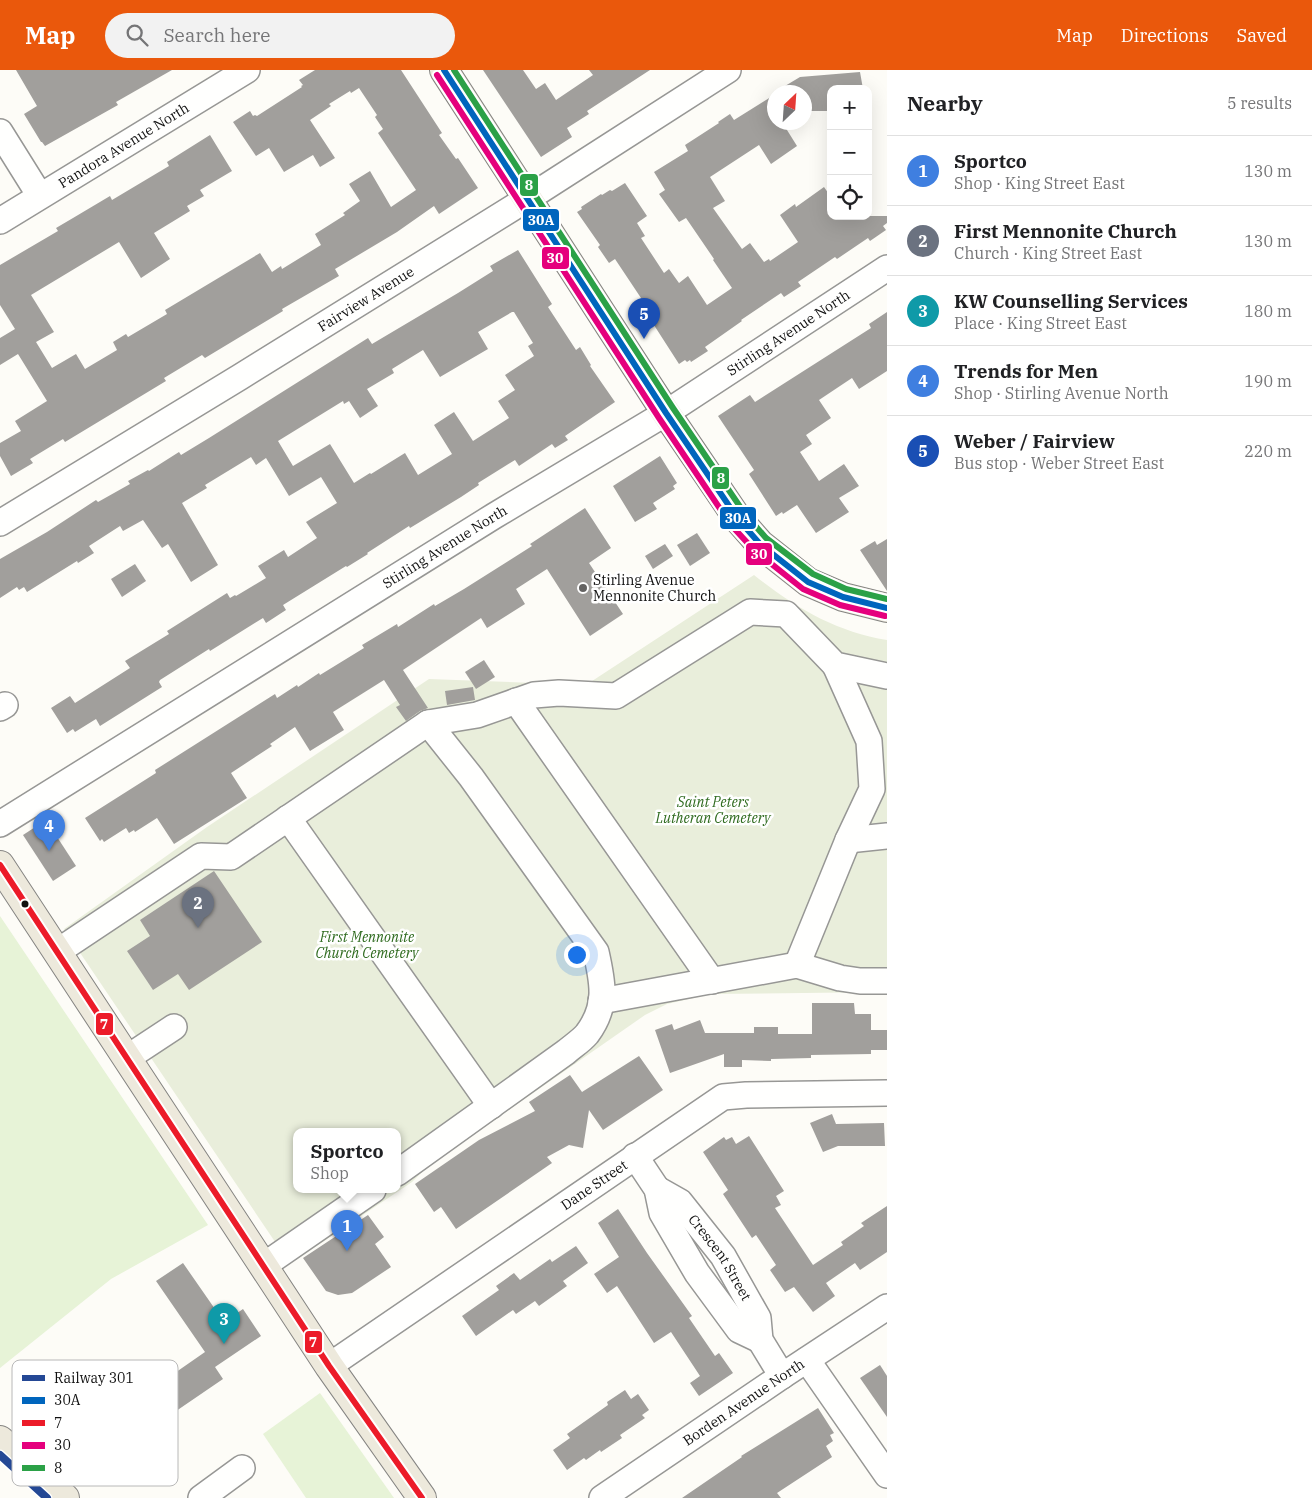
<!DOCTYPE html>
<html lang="en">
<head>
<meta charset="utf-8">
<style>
	:root { --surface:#fff; --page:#f2f2f2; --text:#202124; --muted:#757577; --line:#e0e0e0; --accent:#ea580c }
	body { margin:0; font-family:"IBM Plex Serif",serif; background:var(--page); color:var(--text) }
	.controls { position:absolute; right:15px; top:15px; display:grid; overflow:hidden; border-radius:10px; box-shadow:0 5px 20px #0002 }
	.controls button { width:45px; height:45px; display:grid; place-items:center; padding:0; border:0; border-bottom:1px solid var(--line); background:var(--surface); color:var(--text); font:25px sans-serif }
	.compass { position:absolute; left:767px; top:15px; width:45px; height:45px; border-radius:50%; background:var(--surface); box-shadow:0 5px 20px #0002; rotate:25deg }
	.you { position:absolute; left:576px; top:884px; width:18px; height:18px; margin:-12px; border:4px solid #fff; border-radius:50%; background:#1a73e8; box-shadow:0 0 0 8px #1a73e833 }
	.badge { display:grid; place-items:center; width:32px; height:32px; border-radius:50%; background:var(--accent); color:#fff; font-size:16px; font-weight:700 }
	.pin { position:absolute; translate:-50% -41px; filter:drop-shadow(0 1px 2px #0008) }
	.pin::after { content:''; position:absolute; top:26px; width:18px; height:15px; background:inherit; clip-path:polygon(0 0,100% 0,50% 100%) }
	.popup { position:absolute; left:293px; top:1058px; width:108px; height:65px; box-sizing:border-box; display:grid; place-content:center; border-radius:10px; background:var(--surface); filter:drop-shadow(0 1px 4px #0005); font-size:16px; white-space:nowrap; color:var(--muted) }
	.popup b { font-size:19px; color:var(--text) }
	.popup::after { content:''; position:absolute; left:50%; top:100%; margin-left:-10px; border:10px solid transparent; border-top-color:var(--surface) }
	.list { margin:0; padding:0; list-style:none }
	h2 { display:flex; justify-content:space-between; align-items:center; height:65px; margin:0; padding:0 20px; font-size:21px }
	h2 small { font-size:16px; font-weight:400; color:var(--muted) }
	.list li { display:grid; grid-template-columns:32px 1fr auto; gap:15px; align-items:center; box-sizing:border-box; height:70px; padding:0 20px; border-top:1px solid var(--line) }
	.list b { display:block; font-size:19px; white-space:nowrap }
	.list p { margin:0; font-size:16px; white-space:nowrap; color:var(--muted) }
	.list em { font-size:16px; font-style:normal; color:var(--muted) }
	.icon { flex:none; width:28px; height:28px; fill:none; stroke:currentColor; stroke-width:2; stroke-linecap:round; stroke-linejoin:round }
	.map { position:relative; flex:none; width:887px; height:1428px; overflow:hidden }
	header { display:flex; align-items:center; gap:30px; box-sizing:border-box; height:70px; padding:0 25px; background:var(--accent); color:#fff }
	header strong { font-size:24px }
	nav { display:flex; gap:28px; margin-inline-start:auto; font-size:18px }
	.search { width:350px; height:45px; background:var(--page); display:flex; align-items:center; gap:12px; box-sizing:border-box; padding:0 18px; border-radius:28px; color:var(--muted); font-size:19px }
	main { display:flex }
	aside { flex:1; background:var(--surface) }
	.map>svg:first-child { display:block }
	.green { fill:#e7f3d7 }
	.cemetery { fill:#e9eedb; fill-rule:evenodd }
	.building { fill:#a19f9c; fill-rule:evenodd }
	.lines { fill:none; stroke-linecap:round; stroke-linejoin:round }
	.minor-casing { stroke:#979795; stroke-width:28 }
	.major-casing { stroke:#858482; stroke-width:30 }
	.minor { stroke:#fffffe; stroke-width:25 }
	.major { stroke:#ede9dc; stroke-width:28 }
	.bus-1-casing { stroke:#fff; stroke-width:10 }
	.bus-2-casing { stroke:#fff; stroke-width:10 }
	.bus-3-casing { stroke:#fff; stroke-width:10 }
	.bus-4-casing { stroke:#fff; stroke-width:10 }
	.bus-1 { stroke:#0065bd; stroke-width:6 }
	.bus-2 { stroke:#ec1b29; stroke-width:6 }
	.bus-3 { stroke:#e5007d; stroke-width:6 }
	.bus-4 { stroke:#2ba147; stroke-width:6 }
	.rail-1-casing { stroke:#fff; stroke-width:11 }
	.rail-1 { stroke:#244895; stroke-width:8 }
	.poi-dot { fill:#646362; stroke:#fff; stroke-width:2 }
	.bus-dot { fill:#111; stroke:#fff; stroke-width:2 }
	.labels { text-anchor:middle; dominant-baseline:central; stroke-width:5; stroke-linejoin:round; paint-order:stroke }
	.street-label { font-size:14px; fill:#111; stroke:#fff }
	.poi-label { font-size:14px; fill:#111; stroke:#fff; text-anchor:start }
	.park-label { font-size:14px; font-style:italic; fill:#2f6b1f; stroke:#fff }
	.key { fill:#fff; stroke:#b8b8b8; stroke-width:1 }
	.key-label { font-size:14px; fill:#111 }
	.line-badge { stroke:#fff; stroke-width:2 }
	.badge-label { font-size:14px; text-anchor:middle; font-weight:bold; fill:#fff }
</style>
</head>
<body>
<header>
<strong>Map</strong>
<div class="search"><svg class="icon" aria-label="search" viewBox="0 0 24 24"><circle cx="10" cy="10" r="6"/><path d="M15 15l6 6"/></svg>Search here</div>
<nav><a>Map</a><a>Directions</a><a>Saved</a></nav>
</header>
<main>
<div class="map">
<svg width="887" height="1428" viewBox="0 0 887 1428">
	<rect width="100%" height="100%" fill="#fdfcf7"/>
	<g class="green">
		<path d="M0 846 208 1155 111 1209 0 1298Z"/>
		<path d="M320 1323 394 1428H306L263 1364Z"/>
	</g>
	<path class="cemetery" d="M754 505C794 537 836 562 887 570V922L711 924 667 934 645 945 427 1097 412 1112 290 1194 64 859 207 757 429 609 586 615ZM297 1062H397V1120H297Z"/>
	<g class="building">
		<path d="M16 0H172L116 32 118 35 45 76 42 72H41L24 44 37 36Z"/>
		<path d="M315 0H401L442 63 439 65 456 89 458 88 478 118 439 144 434 136 397 162 335 199 339 206 282 239 283 241 205 288 202 285 164 308 166 311 65 372 63 369 30 389 33 393 11 406 0 386V373L21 361 15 351 47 331 18 284 0 295V268L15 259 0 235V195L58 161 56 158 73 148 110 126 112 130 169 96 167 92 210 65 232 101 200 120 204 126 187 136 190 141 154 163 170 189 141 208 119 172 31 225 54 262 36 272 52 298 76 284 85 299 117 280 113 272 126 264 128 267 167 244 165 240 260 183 272 202 281 196 282 199 321 175 315 164 345 145 343 143 360 131 349 114 370 101 391 137 416 120 378 63 383 59 375 47 377 45 359 18 351 23 350 21 329 34 331 36 310 50 335 88 320 97 313 85 284 102 269 78 256 86 233 52 250 41 253 46 255 45 257 46 302 17 301 16 303 15 299 10Z"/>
		<path d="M483 0H523L536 19 545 13 556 30 593 5 589 0H650L587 41 589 44 567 58 572 67 541 87Z"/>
		<path d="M860 2 863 19H831V41H804V22H775L800 7Z"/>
		<path d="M774 25V52H782L797 76 771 94 759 75 710 107 725 131 713 138 742 179 750 173 764 192 769 189 770 191 798 172 780 145 795 134 796 137 824 117 831 127V146H887V153L883 156 886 160 870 171 868 168 837 189 835 187 798 212 801 216 784 227 781 223 741 250 742 251 705 277 708 281 691 292 690 290 687 292 685 290 679 294 652 252 655 250 649 240 615 189 609 193 598 177 600 175 577 142 582 139 581 137 601 124 602 125 610 120 612 121 625 113 647 146 637 153 645 166 641 168 664 203 669 199 679 213 688 206 707 235 732 218 713 190 714 189 686 148 679 152 659 124 665 120 654 102 688 81 685 75 719 53 718 52 730 44 734 50Z"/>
		<path d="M518 180 552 234 548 237 576 280 580 277 591 295 590 296 615 332 565 366 568 370 555 378 552 374 519 396 515 390 478 413 479 415 461 427 410 458 409 456 367 483 368 484 347 497 346 496 283 535 286 540 266 553 263 548 210 581 209 579 160 610 159 612 162 617 100 656 96 649 75 662 73 659 67 663 51 638 70 626 75 633 130 598 125 591 169 564 167 561 227 523 230 528 235 525 236 526 266 508 258 496 284 480 288 487 317 468 306 452 337 433 321 407 289 426 266 388 256 395 251 387 205 415 207 418 182 433 218 495 191 512 168 474 162 478 143 450 123 461 120 456 89 476 94 483 78 493 77 491 27 522 24 517 19 520 17 517 0 528V489L47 462 96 430 98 432 130 414 128 411 148 400 149 401 179 382 181 385 209 368 368 268 372 274 458 223 493 201 490 196ZM512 242H514L533 273 528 276 534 286 505 305 515 320 498 331 509 348 473 371 454 342 434 355 452 384 418 405 405 383 371 404 370 403 354 413 330 374 293 396 278 371 343 331 344 334 349 331 360 348 378 336 367 319 394 303 392 299 423 280 440 307 488 279 478 262Z"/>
		<path d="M887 242V301L859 319 852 308 819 330 831 348 806 365 812 374 800 382 819 411 844 394 859 416 839 428 849 442 816 463 797 435 783 444 782 442 776 446 749 404 754 400 718 346 750 325 755 332 871 258 869 254Z"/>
		<path d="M660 386 677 413 673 416 675 419 653 433 657 439 635 452 613 416Z"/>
		<path d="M585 438 611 478 589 493 623 544 590 566 547 499 516 519 525 534 487 558 481 548 403 600 428 638 420 641 406 651 396 637 400 635 384 610 333 642 344 660 310 681 295 657 270 674 272 676 269 678 231 703 247 728 174 774 157 748 135 762 134 760 129 763 126 758 104 772 102 769 100 771 85 748 156 703 155 700 275 624 277 628 297 615 298 617 319 603 320 605 364 578 362 575 397 554 398 557 434 534 435 536 464 519 532 476 530 474Z"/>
		<path d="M697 463 710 483 690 496 677 475Z"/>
		<path d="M887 469V521L860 480 875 471 877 475Z"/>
		<path d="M665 474 673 486 653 499 645 486Z"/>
		<path d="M135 494 146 511 122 527 111 509Z"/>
		<path d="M484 590 495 607 476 619 465 602Z"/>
		<path d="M473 617 475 630 447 635 445 621Z"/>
		<path d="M46 750 76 796 53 811 23 765Z"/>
		<path d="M214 801 262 872 189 920 178 904 153 920 127 881 150 866 140 850Z"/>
		<path d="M812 933H854L855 944H871V960H887V980H871V984L811 985V988L771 989V991L742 990V997H724V984L670 1003 655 960 672 954 674 960 700 950 705 963H754V957H778V964H812Z"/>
		<path d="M639 986 663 1020 603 1060 589 1040 583 1078 569 1075 547 1087 552 1093 456 1159 441 1137 434 1142 415 1114 479 1070 535 1041 529 1032 570 1005 582 1022Z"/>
		<path d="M832 1044 836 1054 884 1053 885 1076H838L823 1082 810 1053Z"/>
		<path d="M749 1066 784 1121 776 1126 781 1135 775 1138 813 1195 843 1175 841 1172 864 1156 861 1153 887 1136V1182L860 1200 855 1193 826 1213 835 1226 813 1242 794 1217 785 1222 770 1200 776 1195 756 1165 752 1168 723 1124 728 1120 703 1082 724 1067 726 1070 732 1067 736 1074Z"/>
		<path d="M618 1139 647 1183 692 1246 689 1248 715 1286 719 1283 733 1303 699 1326 690 1313 700 1306 671 1262 654 1273 617 1216 607 1223 594 1204 619 1187 598 1153Z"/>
		<path d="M368 1145 384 1167 375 1174 391 1197 352 1223 338 1225 326 1221 303 1188Z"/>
		<path d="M576 1176 588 1193 563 1211 567 1216 539 1236 535 1231 516 1244 513 1240 476 1266 462 1246 499 1220 496 1216 514 1203 520 1210 550 1189 552 1192Z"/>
		<path d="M183 1193 224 1252 243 1239 261 1266 215 1297 223 1309 141 1365 123 1339 205 1282 156 1211Z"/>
		<path d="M880 1295 887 1306V1347L860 1308Z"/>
		<path d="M625 1320 631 1329 638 1324 649 1340 642 1345 645 1348 620 1365 622 1368 601 1382 600 1380 586 1390 584 1388 567 1400 553 1380 570 1368 567 1364 608 1335 607 1332Z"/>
		<path d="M818 1338 834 1363 830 1365 833 1371 826 1376 832 1387 777 1423 781 1428H682L742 1387 741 1386Z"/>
	</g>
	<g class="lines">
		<defs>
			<g id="minor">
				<path d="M0 62 40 126"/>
				<path id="s1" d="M0 151 247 0"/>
				<path id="s2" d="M0 453 240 307 527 129 728 0"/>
				<path d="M516 631 712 911"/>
				<path d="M0 638 5 635"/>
				<path d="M288 748 491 1036"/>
				<path id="s3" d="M0 754 494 446 666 343 887 198"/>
				<path d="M848 770 887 766"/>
				<path d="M57 882 201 786 231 787 428 653 477 645 534 625 559 623 616 626 750 542 786 544 835 595 887 606"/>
				<path d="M797 895 848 770 872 719 869 671 835 595"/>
				<path d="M601 931 797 895 840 908 860 911H887"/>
				<path d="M127 988 174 957"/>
				<path d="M635 1086 657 1119 662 1143 697 1203 739 1260 760 1270"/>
				<path d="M397 1103 566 982C573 976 581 971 587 964 608 936 603 913 596 882L471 707 428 653"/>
				<path id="s4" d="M657 1119 680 1132 723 1186 758 1248 760 1270 782 1306"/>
				<path d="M263 1196 373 1120"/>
				<path d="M807 1290 887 1405"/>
				<path id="s5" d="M329 1296 723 1027 746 1025 887 1023"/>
				<path d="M201 1428 242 1398"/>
				<path id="s6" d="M602 1428 782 1306 887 1237"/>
			</g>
			<g id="major">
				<path d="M444 0 666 343 738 449 760 474 808 512 843 527 887 538"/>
				<path d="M0 795 329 1296 422 1428"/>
				<path d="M0 1370 65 1428"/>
			</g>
		</defs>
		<use href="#minor" class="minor-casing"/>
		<use href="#major" class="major-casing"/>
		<use href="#minor" class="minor"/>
		<use href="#major" class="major"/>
		<defs>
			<path id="bus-1" d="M444 0 666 343 738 449 760 474 808 512 843 527 887 538"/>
			<path id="bus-2" d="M0 795 329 1296 422 1428"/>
			<path id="bus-3" d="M437 5 659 348 731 455 754 480 803 519 840 535 885 546"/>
			<path id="bus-4" d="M454 0 673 338 745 444 766 468 813 504 846 519 887 529"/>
		</defs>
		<use href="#bus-1" class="bus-1-casing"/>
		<use href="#bus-2" class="bus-2-casing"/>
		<use href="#bus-3" class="bus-3-casing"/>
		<use href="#bus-4" class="bus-4-casing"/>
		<use href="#bus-1" class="bus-1"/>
		<use href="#bus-2" class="bus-2"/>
		<use href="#bus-3" class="bus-3"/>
		<use href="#bus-4" class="bus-4"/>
		<defs>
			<path id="rail-1" d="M0 1385 47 1428"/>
		</defs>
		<use href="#rail-1" class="rail-1-casing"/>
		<use href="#rail-1" class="rail-1"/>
	</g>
	<circle class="poi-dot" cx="583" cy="518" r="5"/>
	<circle class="bus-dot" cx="25" cy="834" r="4.5"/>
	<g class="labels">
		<g class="street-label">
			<text stroke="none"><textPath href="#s1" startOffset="145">Pandora Avenue North</textPath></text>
			<text stroke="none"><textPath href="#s2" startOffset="429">Fairview Avenue</textPath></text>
			<text stroke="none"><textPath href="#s3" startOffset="929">Stirling Avenue North</textPath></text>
			<text stroke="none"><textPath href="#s3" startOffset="524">Stirling Avenue North</textPath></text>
			<text stroke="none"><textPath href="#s5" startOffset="321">Dane Street</textPath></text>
			<text stroke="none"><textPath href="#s4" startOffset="95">Crescent Street</textPath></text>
			<text stroke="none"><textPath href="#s6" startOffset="171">Borden Avenue North</textPath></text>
		</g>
		<g class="poi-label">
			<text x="593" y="510">Stirling Avenue<tspan x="593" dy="16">Mennonite Church</tspan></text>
		</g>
		<g class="park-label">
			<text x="713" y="732">Saint Peters<tspan x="713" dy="16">Lutheran Cemetery</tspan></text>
			<text x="367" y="867">First Mennonite<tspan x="367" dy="16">Church Cemetery</tspan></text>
		</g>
	</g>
	<rect x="12" y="1290" width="166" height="126" rx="8" class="key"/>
	<rect x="22" y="1305" width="23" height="6" fill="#244895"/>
	<rect x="22" y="1327" width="23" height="7" fill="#0065bd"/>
	<rect x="22" y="1350" width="23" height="6" fill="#ec1b29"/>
	<rect x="22" y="1372" width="23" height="7" fill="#e5007d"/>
	<rect x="22" y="1395" width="23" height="6" fill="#2ba147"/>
	<g class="key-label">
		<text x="54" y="1313">Railway 301</text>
		<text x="54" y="1335">30A</text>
		<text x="54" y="1358">7</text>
		<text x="54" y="1380">30</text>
		<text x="54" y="1403">8</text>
	</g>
	<g class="line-badge">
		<rect x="519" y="103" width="20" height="24" rx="5" fill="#2ba147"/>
		<rect x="522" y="138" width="38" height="24" rx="5" fill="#0065bd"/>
		<rect x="541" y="176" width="29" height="24" rx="5" fill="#e5007d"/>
		<rect x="711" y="396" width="19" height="24" rx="5" fill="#2ba147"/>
		<rect x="719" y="436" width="38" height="24" rx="5" fill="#0065bd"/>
		<rect x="745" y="472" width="28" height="24" rx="5" fill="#e5007d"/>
		<rect x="95" y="942" width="19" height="24" rx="5" fill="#ec1b29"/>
		<rect x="304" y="1260" width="19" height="24" rx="5" fill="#ec1b29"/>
	</g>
	<g class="badge-label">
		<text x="529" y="120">8</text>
		<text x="541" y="155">30A</text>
		<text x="555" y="193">30</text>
		<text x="721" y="413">8</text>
		<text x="738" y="453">30A</text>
		<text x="759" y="489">30</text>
		<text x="104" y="959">7</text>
		<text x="313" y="1277">7</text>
	</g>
</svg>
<div class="controls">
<button>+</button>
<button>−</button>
<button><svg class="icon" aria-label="locate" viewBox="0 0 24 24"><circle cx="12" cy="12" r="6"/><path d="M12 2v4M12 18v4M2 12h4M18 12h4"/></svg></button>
</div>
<svg class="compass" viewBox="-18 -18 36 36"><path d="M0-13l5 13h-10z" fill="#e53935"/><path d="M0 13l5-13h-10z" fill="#757577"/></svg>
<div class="you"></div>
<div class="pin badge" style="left:347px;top:1181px;background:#3f7fe0">1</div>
<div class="popup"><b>Sportco</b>Shop</div>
<div class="pin badge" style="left:198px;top:858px;background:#6b7280">2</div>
<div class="pin badge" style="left:224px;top:1274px;background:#0f9aa8">3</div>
<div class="pin badge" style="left:49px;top:781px;background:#3f7fe0">4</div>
<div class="pin badge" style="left:644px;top:269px;background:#1a4fb4">5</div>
</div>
<aside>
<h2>Nearby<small>5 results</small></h2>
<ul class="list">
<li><span class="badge" style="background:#3f7fe0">1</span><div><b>Sportco</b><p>Shop · King Street East</p></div><em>130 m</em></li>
<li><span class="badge" style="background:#6b7280">2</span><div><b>First Mennonite Church</b><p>Church · King Street East</p></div><em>130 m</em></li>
<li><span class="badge" style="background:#0f9aa8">3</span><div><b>KW Counselling Services</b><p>Place · King Street East</p></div><em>180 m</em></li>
<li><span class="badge" style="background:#3f7fe0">4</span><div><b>Trends for Men</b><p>Shop · Stirling Avenue North</p></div><em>190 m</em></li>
<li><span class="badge" style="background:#1a4fb4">5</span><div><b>Weber / Fairview</b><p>Bus stop · Weber Street East</p></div><em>220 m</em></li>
</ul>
</aside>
</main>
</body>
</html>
